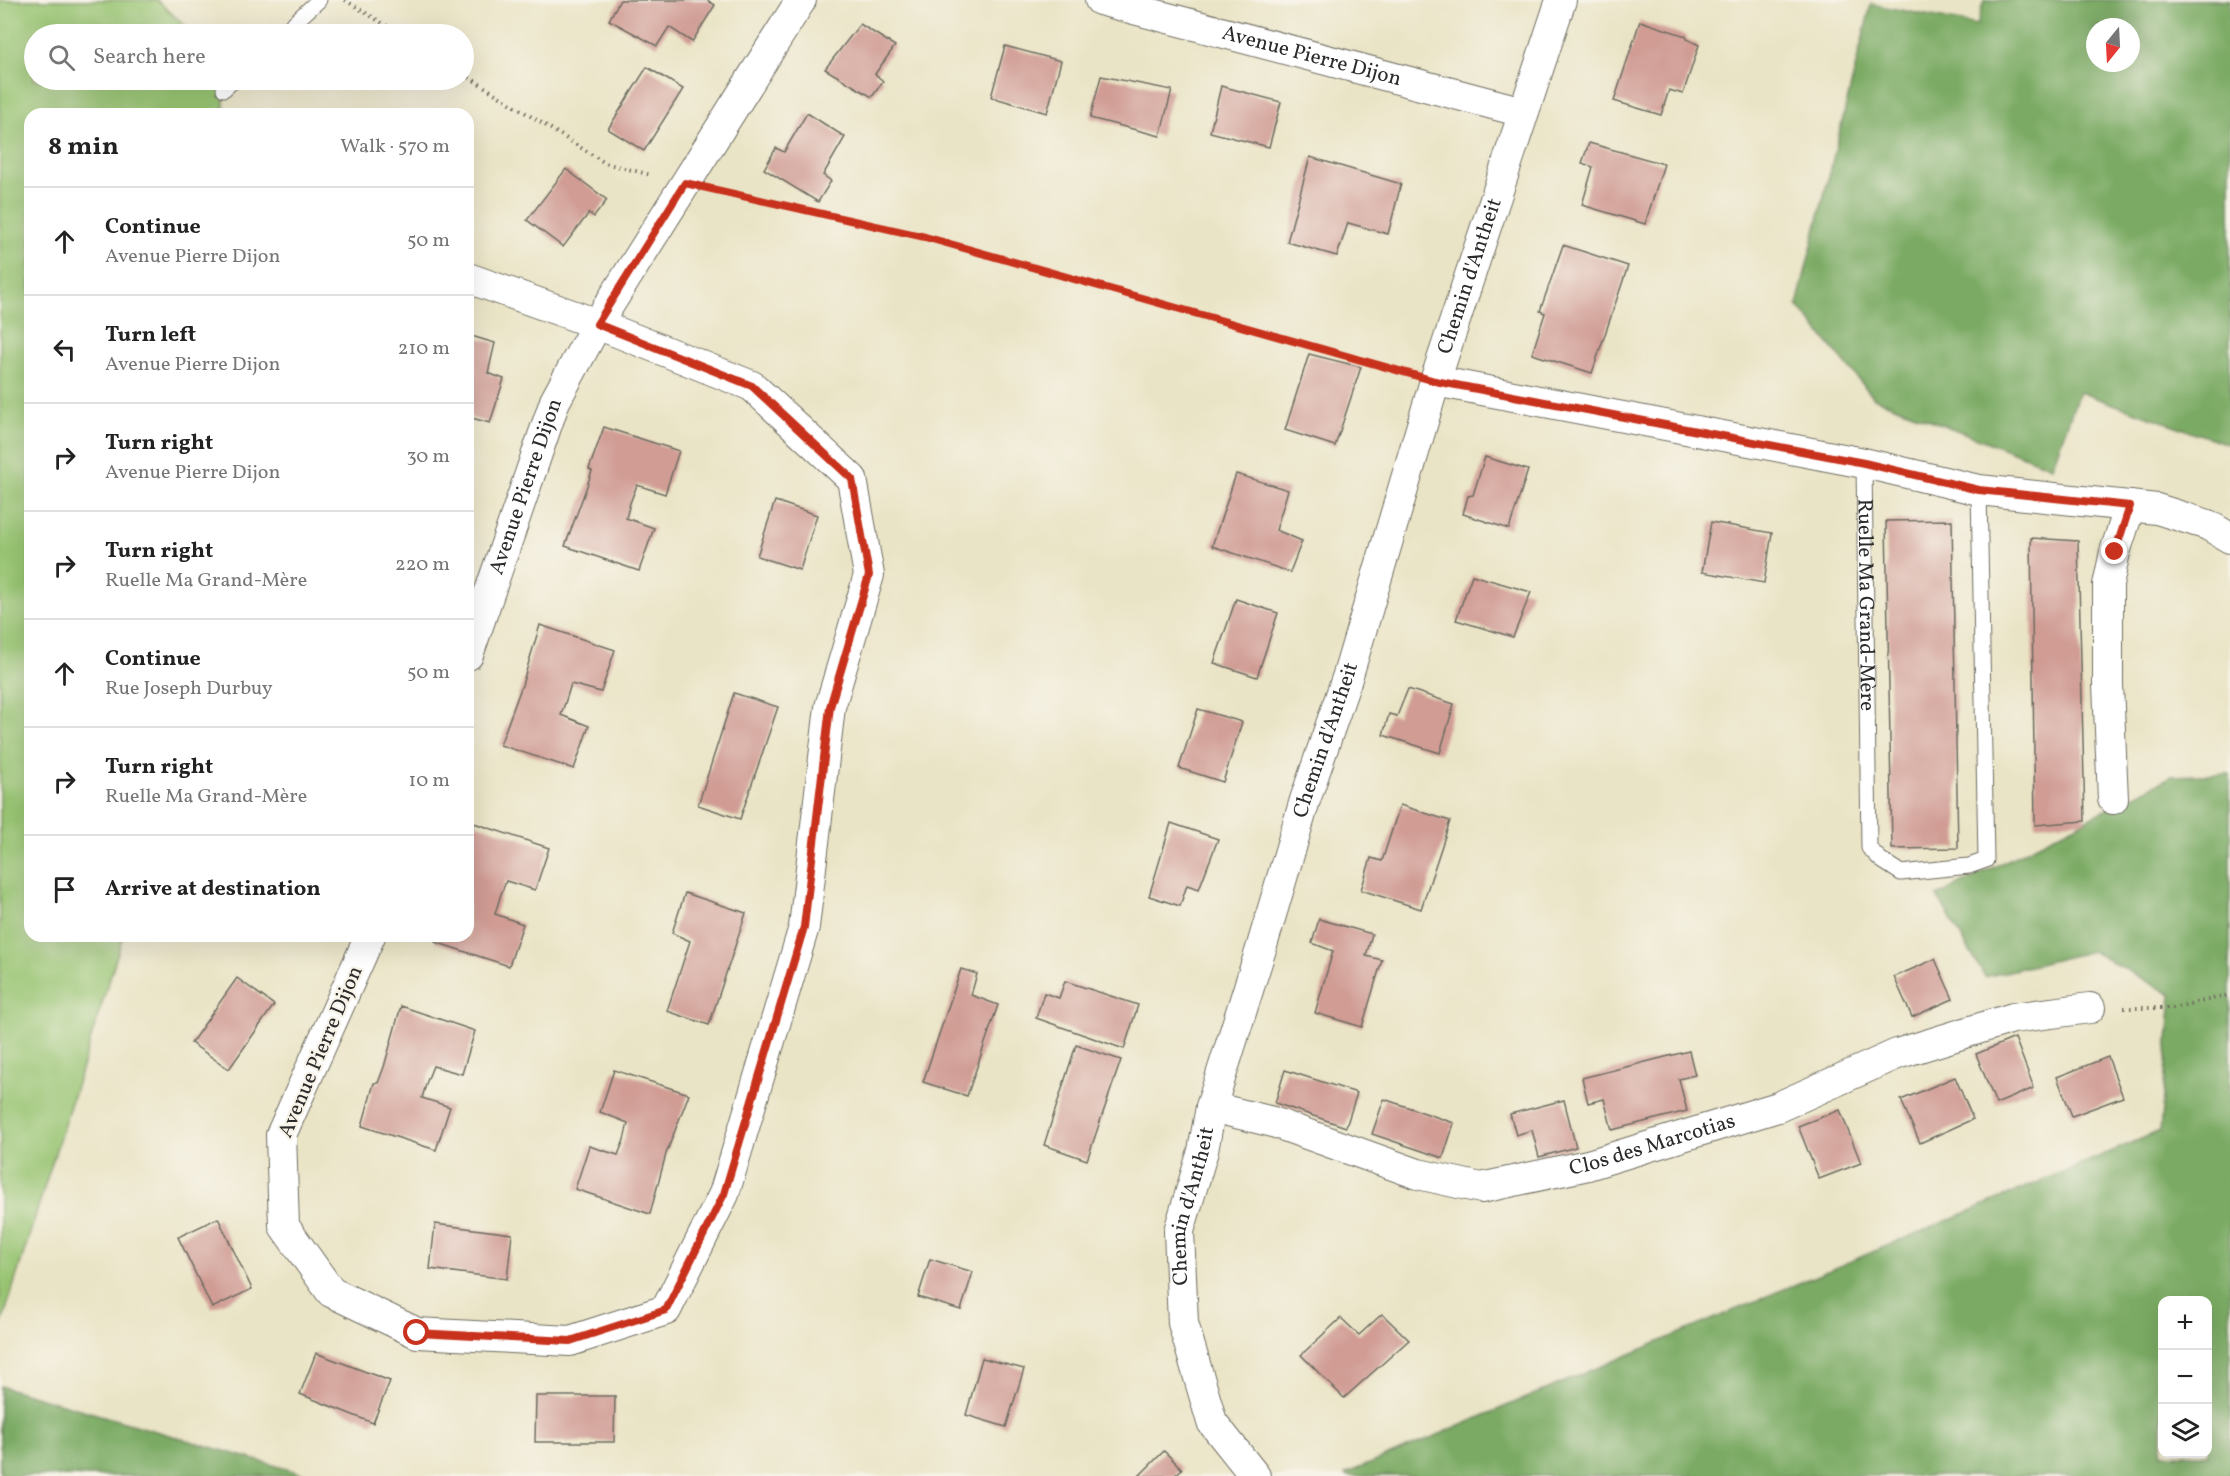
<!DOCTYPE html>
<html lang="en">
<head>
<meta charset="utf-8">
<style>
	:root { --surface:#fff; --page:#f6f6f6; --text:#222; --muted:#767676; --line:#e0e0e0 }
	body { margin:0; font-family:Vollkorn,serif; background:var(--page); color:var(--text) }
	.controls { position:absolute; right:18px; bottom:18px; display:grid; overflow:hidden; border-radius:12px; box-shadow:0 6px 24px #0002 }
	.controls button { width:54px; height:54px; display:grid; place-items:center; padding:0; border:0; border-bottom:2px solid var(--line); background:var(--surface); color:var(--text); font:30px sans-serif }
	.compass { position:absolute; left:2086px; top:18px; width:54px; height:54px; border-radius:50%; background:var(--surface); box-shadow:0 6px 24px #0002; rotate:198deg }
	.stop { position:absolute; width:18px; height:18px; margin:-14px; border:4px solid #c8321e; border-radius:50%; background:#fff }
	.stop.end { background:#c8321e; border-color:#fff; box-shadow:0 2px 6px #0008 }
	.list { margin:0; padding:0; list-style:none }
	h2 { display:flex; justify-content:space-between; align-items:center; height:78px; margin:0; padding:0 24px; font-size:26px }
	h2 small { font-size:20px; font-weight:400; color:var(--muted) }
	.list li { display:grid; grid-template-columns:39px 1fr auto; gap:18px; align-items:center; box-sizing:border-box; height:108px; padding:0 24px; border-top:2px solid var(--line) }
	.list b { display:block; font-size:22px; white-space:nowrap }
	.list p { margin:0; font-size:20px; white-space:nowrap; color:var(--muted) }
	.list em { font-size:20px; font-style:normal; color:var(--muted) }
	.icon { flex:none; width:33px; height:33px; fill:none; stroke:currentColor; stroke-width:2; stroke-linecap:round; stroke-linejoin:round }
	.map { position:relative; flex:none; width:2230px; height:1476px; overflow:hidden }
	.search { position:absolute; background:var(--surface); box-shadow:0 6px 24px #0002; left:24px; top:24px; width:450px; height:66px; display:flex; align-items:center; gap:15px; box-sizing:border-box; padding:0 21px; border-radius:33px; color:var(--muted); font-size:22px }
	.panel { position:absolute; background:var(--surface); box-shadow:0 6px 24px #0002; left:24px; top:108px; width:450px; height:834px; border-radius:18px }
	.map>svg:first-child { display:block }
	.green { fill:#98c472; stroke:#62784e; stroke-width:1.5 }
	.forest { fill:#7aaa64; stroke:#526a48; stroke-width:1.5; fill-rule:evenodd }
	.building { fill:#d09c94 }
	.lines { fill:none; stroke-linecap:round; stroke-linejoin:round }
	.lane-casing { stroke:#6e6c61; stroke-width:17 }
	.street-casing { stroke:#6e6c61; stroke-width:32 }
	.path { stroke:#6e6c61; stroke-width:4; stroke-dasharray:1.5 4.5; stroke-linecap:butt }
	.lane { stroke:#fff; stroke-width:15 }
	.street { stroke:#fff; stroke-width:30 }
	.route { stroke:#c8321e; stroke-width:8 }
	.labels { text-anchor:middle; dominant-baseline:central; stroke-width:4.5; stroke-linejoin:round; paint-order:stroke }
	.street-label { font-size:21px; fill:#2b2b2b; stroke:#f7f3e8 }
</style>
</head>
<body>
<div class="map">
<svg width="2230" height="1476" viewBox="0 0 2230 1476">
	<rect width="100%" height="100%" fill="#f7f3e8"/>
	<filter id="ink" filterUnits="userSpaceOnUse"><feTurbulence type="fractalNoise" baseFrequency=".0167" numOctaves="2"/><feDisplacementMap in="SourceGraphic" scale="12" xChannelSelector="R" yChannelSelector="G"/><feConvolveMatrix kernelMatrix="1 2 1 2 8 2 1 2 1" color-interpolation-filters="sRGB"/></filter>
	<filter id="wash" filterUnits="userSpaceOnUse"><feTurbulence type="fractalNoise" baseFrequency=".008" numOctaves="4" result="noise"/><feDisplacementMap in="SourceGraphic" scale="24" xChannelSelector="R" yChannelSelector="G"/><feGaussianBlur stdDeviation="1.35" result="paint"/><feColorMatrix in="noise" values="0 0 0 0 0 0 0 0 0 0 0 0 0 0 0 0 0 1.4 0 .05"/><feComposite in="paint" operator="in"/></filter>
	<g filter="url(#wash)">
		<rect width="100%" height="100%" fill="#eae4c6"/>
		<path class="green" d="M0 0H157L194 34H34V80H224V114H30V936H123L0 1329Z"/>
		<g class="forest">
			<path d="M1984 0H2230V445L2079 392 2052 467 1874 398 1797 305 1871 4 1977 25ZM2095 27H2131V63H2095Z"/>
			<path d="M2230 774V1476H1347L1345 1474 2160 1131 2172 995 2092 951 1985 977 1937 896 2172 776ZM2162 1300H2208V1454H2162Z"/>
			<path d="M0 1386 311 1476H0Z"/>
		</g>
		<g id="blocks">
			<g class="building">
				<path d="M620 0H707L715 5 692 42 669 27 657 46 609 20Z"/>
				<path d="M1640 21 1686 36 1687 39 1699 45 1683 94 1669 90 1661 115 1614 101Z"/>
				<path d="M860 24 895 46 875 74 883 81 872 97 825 69Z"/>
				<path d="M1005 46 1061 61 1047 113 991 97Z"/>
				<path d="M647 67 683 89 644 151 608 129Z"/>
				<path d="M1101 76 1172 90 1160 136 1090 118Z"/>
				<path d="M1221 86 1281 102 1269 147 1210 132Z"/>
				<path d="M807 113 845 137 823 175 831 181 818 202 764 169 776 148 784 152Z"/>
				<path d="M1589 143 1664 164 1645 224 1582 205 1593 167 1582 163Z"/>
				<path d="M1310 157 1401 184 1388 234 1348 223 1337 256 1287 242Z"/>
				<path d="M566 169 607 200 594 217 589 213 563 247 527 220Z"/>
				<path d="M1563 245 1628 266 1592 373 1532 354 1545 313 1540 311Z"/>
				<path d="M468 335 495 343 488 373 504 379 490 423 468 417Z"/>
				<path d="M1309 354 1361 367 1335 446 1285 430Z"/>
				<path d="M604 427 679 451 665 494 637 485 630 503 626 518 654 528 639 571 565 546 587 486 592 471 589 469Z"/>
				<path d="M1485 457 1528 470 1509 529 1463 514 1468 496 1473 495Z"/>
				<path d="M1236 474 1288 490 1276 530 1302 541 1290 572 1212 546Z"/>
				<path d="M775 501 817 515 800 570 757 556Z"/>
				<path d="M1952 520 1958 848 1892 849 1886 521Z"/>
				<path d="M1711 522 1772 533 1764 583 1702 572Z"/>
				<path d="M2031 538 2078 541 2085 821 2035 825Z"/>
				<path d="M1472 575 1531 592 1513 637 1456 620Z"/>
				<path d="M1236 599 1278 613 1257 677 1214 663Z"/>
				<path d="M540 625 615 650 601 692 571 684 566 700 561 715 589 726 574 769 500 745 522 685Z"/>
				<path d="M1408 689 1454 704 1440 753 1383 735 1389 714 1397 716Z"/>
				<path d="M734 693 778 707 740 819 698 805Z"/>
				<path d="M1198 709 1242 722 1223 782 1179 768Z"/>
				<path d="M1400 805 1450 821 1421 909 1361 890 1371 858 1382 861Z"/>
				<path d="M474 823 549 848 535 890 506 881 500 897 495 914 523 924 509 966 435 942 437 936H468V844Z"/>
				<path d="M1171 823 1218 839 1199 889 1187 885 1180 906 1149 896Z"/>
				<path d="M685 893 746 913 709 1025 667 1011 690 941 672 933Z"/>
				<path d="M1319 919 1372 934 1366 956 1382 960 1362 1027 1315 1013 1333 951 1312 943Z"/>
				<path d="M1935 959 1953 999 1912 1017 1894 977Z"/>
				<path d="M961 969 977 974 971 995 998 1005 967 1096 923 1082Z"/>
				<path d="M237 978 274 1005 229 1069 191 1043Z"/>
				<path d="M1065 981 1138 1005 1124 1049 1036 1018 1044 993 1059 998Z"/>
				<path d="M401 1006 475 1031 462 1074 433 1066 427 1081 422 1098 450 1107 436 1150 362 1126 374 1083H378L384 1067Z"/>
				<path d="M2015 1038 2034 1088 1996 1104 1976 1054Z"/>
				<path d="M1076 1045 1121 1060 1087 1160 1044 1145Z"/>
				<path d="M1689 1051 1695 1075 1679 1079 1687 1111 1612 1130 1604 1099 1588 1103 1582 1078Z"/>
				<path d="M2108 1057 2123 1097 2072 1116 2057 1077Z"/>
				<path d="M614 1070 689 1094 666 1154 650 1214 575 1189 589 1146 618 1155 624 1140 628 1123 600 1112Z"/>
				<path d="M1285 1070 1357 1093 1346 1127 1275 1103Z"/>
				<path d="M1955 1077 1973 1119 1920 1143 1901 1100Z"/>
				<path d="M1384 1099 1454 1123 1443 1158 1372 1134Z"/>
				<path d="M1564 1100 1576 1147 1539 1157 1532 1130 1516 1135 1510 1114Z"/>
				<path d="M1840 1110 1861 1163 1819 1179 1798 1126Z"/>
				<path d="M218 1218 252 1289 212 1308 178 1237Z"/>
				<path d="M435 1224 512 1234 507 1279 430 1269Z"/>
				<path d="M930 1259 973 1272 961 1310 918 1297Z"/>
				<path d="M1382 1314 1409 1340 1344 1398 1301 1355 1341 1318 1359 1335Z"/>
				<path d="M316 1353 390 1381 373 1423 300 1394Z"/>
				<path d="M982 1358 1024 1369 1006 1427 966 1415Z"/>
				<path d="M536 1396H615L614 1442H535Z"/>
				<path d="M1164 1451 1182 1469 1174 1476H1139Z"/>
			</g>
		</g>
	</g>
	<g filter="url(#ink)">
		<use href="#blocks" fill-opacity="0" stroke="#6e6c61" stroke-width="1.5"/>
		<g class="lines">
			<defs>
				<g id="lane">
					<path d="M282 34 319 0"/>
					<path d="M224 89 234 80"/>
					<path id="s1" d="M1864 463 1869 848 1881 860 1901 873 1969 866 1986 860 1979 490"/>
				</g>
				<g id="street">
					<path id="s2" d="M1100 0 1523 112"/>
					<path d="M1435 381 1864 463 1979 490 2157 509 2208 525 2230 538"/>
					<path id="s3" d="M468 655 555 401 597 324 801 0"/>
					<path d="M2113 799 2108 685V585L2115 552 2130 506"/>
					<path d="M370 936 281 1135 284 1226 331 1292 417 1333 570 1341 666 1310 724 1194 804 927 830 707 869 575 852 479 752 386 597 324 468 278"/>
					<path id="s4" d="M1211 1107 1273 1122 1418 1174 1481 1188 1588 1165 1778 1107 1897 1054 2013 1018 2090 1008"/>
					<path id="s5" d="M1255 1476 1212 1422 1183 1323 1179 1231 1203 1151 1211 1107 1261 949 1305 800 1348 675 1435 381 1561 0"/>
				</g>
			</defs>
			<use href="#lane" class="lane-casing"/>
			<use href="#street" class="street-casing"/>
			<g class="path">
				<path d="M345 0 400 34"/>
				<path d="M464 74 605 163 651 175"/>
				<path d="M720 191 925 237 1403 372"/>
				<path d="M2124 1008H2173L2230 995"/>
			</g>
			<use href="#lane" class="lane"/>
			<use href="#street" class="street"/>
		</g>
	</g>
	<g class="lines" filter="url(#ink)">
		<path class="route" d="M417 1333 570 1341 666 1310 724 1194 804 927 830 707 869 575 852 479 752 386 597 324 685 183 925 237 1435 381 1864 463 1979 490 2130 506 2115 552"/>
	</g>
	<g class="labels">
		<g class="street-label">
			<text stroke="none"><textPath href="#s2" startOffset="219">Avenue Pierre Dijon</textPath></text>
			<text stroke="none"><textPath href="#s5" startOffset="1263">Chemin d'Antheit</textPath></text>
			<text stroke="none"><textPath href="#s3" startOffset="178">Avenue Pierre Dijon</textPath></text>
			<text stroke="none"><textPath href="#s1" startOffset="142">Ruelle Ma Grand-Mère</textPath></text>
			<text stroke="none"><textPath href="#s5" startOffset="777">Chemin d'Antheit</textPath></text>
			<text transform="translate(321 1052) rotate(-67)">Avenue Pierre Dijon</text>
			<text stroke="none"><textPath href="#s4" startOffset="459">Clos des Marcotias</textPath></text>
			<text stroke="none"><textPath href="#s5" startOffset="291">Chemin d'Antheit</textPath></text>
		</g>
	</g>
</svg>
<div class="controls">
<button>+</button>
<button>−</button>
<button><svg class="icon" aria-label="layers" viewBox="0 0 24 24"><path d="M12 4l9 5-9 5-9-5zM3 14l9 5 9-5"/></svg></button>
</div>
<svg class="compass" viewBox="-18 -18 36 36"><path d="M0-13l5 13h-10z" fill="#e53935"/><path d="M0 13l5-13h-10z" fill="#767676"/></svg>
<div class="stop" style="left:417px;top:1333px"></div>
<div class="stop end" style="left:2115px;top:552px"></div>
<div class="search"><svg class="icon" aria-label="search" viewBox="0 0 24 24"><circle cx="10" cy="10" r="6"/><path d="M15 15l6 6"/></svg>Search here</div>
<section class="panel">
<h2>8 min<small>Walk · 570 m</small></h2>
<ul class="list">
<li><svg class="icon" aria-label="ahead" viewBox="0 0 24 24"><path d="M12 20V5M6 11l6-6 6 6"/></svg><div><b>Continue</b><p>Avenue Pierre Dijon</p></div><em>50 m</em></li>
<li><svg class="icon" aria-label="left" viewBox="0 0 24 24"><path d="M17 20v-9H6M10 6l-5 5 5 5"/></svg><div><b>Turn left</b><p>Avenue Pierre Dijon</p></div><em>210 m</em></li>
<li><svg class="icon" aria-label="right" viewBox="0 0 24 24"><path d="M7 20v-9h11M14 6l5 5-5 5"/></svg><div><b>Turn right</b><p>Avenue Pierre Dijon</p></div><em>30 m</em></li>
<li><svg class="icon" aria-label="right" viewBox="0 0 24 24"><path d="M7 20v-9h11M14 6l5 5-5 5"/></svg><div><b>Turn right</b><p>Ruelle Ma Grand-Mère</p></div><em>220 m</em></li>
<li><svg class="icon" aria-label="ahead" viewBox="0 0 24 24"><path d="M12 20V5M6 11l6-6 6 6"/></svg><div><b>Continue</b><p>Rue Joseph Durbuy</p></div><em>50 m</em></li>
<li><svg class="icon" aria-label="right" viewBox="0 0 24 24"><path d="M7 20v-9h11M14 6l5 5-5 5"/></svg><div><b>Turn right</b><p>Ruelle Ma Grand-Mère</p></div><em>10 m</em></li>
<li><svg class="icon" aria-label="arrive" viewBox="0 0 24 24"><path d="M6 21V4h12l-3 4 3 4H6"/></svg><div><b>Arrive at destination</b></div></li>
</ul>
</section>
</div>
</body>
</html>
